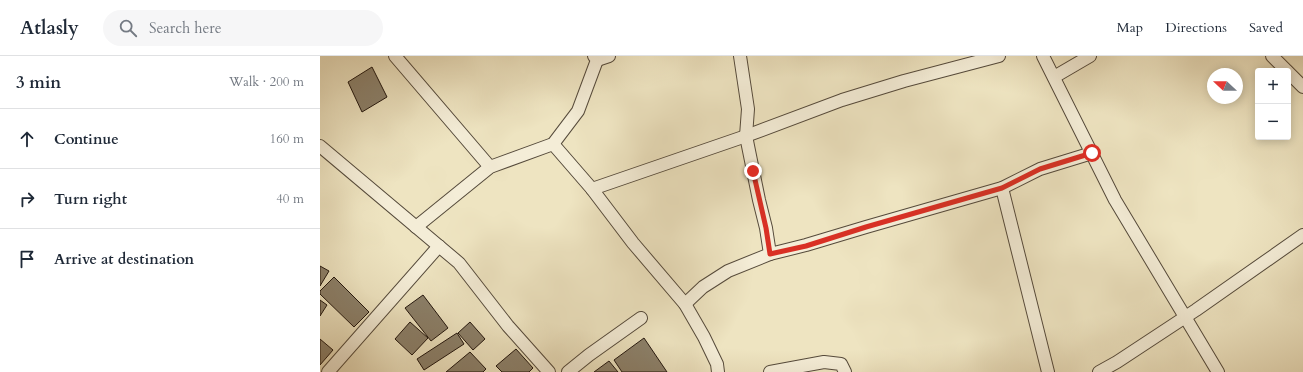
<!DOCTYPE html>
<html lang="en">
<head>
<meta charset="utf-8">
<style>
	:root { --surface:#fff; --page:#f6f6f7; --text:#1f2937; --muted:#747a83; --line:#e0e1e3 }
	body { margin:0; font-family:Cardo,serif; background:var(--page); color:var(--text) }
	.controls { position:absolute; right:12px; top:12px; display:grid; overflow:hidden; border-radius:4px; box-shadow:0 2px 10px #0003 }
	.controls button { width:36px; height:36px; display:grid; place-items:center; padding:0; border:0; border-bottom:1px solid var(--line); background:var(--surface); color:var(--text); font:20px sans-serif }
	.compass { position:absolute; left:887px; top:12px; width:36px; height:36px; border-radius:50%; background:var(--surface); box-shadow:0 2px 10px #0003; rotate:292deg }
	.stop { position:absolute; width:12px; height:12px; margin:-9px; border:3px solid #d93025; border-radius:50%; background:#fff }
	.stop.end { background:#d93025; border-color:#fff; box-shadow:0 1px 4px #0008 }
	.list { margin:0; padding:0; list-style:none }
	h2 { display:flex; justify-content:space-between; align-items:center; height:52px; margin:0; padding:0 16px; font-size:17px }
	h2 small { font-size:13px; font-weight:400; color:var(--muted) }
	.list li { display:grid; grid-template-columns:26px 1fr auto; gap:12px; align-items:center; box-sizing:border-box; height:60px; padding:0 16px; border-top:1px solid var(--line) }
	.list b { display:block; font-size:15px; white-space:nowrap }
	.list em { font-size:13px; font-style:normal; color:var(--muted) }
	.icon { flex:none; width:22px; height:22px; fill:none; stroke:currentColor; stroke-width:2; stroke-linecap:round; stroke-linejoin:round }
	.map { position:relative; flex:none; width:983px; height:316px; overflow:hidden }
	header { display:flex; align-items:center; gap:24px; box-sizing:border-box; height:56px; padding:0 20px; background:var(--surface); border-bottom:1px solid var(--line) }
	header strong { font-size:19px }
	nav { display:flex; gap:22px; margin-inline-start:auto; font-size:14px }
	.search { width:280px; height:36px; background:var(--page); display:flex; align-items:center; gap:10px; box-sizing:border-box; padding:0 14px; border-radius:22px; color:var(--muted); font-size:15px }
	main { display:flex }
	aside { flex:1; background:var(--surface) }
	.map>svg:first-child { display:block }
	.building { fill:#8c816b; stroke:#22160e }
	.lines { fill:none; stroke-linecap:round; stroke-linejoin:round }
	.street-casing { stroke:#554a3b; stroke-width:14 }
	.street { stroke:#f4edd7; stroke-width:12 }
	.route { stroke:#d93025; stroke-width:5 }
</style>
</head>
<body>
<header>
<strong>Atlasly</strong>
<div class="search"><svg class="icon" aria-label="search" viewBox="0 0 24 24"><circle cx="10" cy="10" r="6"/><path d="M15 15l6 6"/></svg>Search here</div>
<nav><a>Map</a><a>Directions</a><a>Saved</a></nav>
</header>
<main>
<aside>
<h2>3 min<small>Walk · 200 m</small></h2>
<ul class="list">
<li><svg class="icon" aria-label="ahead" viewBox="0 0 24 24"><path d="M12 20V5M6 11l6-6 6 6"/></svg><div><b>Continue</b></div><em>160 m</em></li>
<li><svg class="icon" aria-label="right" viewBox="0 0 24 24"><path d="M7 20v-9h11M14 6l5 5-5 5"/></svg><div><b>Turn right</b></div><em>40 m</em></li>
<li><svg class="icon" aria-label="arrive" viewBox="0 0 24 24"><path d="M6 21V4h12l-3 4 3 4H6"/></svg><div><b>Arrive at destination</b></div></li>
</ul>
</aside>
<div class="map">
<svg width="983" height="316" viewBox="0 0 983 316">
	<rect width="100%" height="100%" fill="#eee4c1"/>
	<filter id="stains"><feTurbulence type="fractalNoise" baseFrequency=".005" numOctaves="4"/><feColorMatrix values="0 0 0 0 .2 0 0 0 0 .09 0 0 0 0 .02 0 0 0 .5 -.17"/></filter>
	<radialGradient id="worn" r=".72"><stop offset=".6" stop-color="#630" stop-opacity="0"/><stop offset="1" stop-color="#630" stop-opacity=".3"/></radialGradient>
	<g class="building">
		<path d="M52 11 67 41 42 56 28 26Z"/>
		<path d="M0 210 9 215 0 230Z"/>
		<path d="M14 221 49 256 34 271 0 238V235Z"/>
		<path d="M103 239 128 272 111 285 85 252Z"/>
		<path d="M0 244 7 249 0 260Z"/>
		<path d="M90 266 108 282 92 299 75 283Z"/>
		<path d="M150 266 165 283 153 294 138 277Z"/>
		<path d="M137 277 144 288 104 314 97 303Z"/>
		<path d="M324 282 347 316H302L294 304Z"/>
		<path d="M0 283 13 294 0 309Z"/>
		<path d="M196 293 213 312 209 316H182L176 310Z"/>
		<path d="M150 296 166 313 163 316H126Z"/>
		<path d="M289 305 298 316H274Z"/>
	</g>
	<g class="lines">
		<defs>
			<g id="street">
				<path d="M75 0 170 111"/>
				<path d="M723 0 795 144 898 316"/>
				<path d="M952 0 967 15"/>
				<path d="M277 4 289 0"/>
				<path d="M968 16 983 31"/>
				<path d="M734 21 770 0"/>
				<path d="M233 88 272 133 313 187 365 248 384 281 397 308 398 316"/>
				<path d="M0 90 139 207 188 270 229 316"/>
				<path d="M682 132 728 316"/>
				<path d="M272 133 426 80 522 44 584 25 679 0"/>
				<path d="M96 171 170 111 233 88 258 55 277 4 274 0"/>
				<path d="M450 198 486 189 546 171 682 132 720 113 772 97"/>
				<path d="M365 248 383 231 408 215 450 198 446 172 439 144 426 80 428 53 420 0"/>
				<path d="M8 316 119 190"/>
				<path d="M248 316 269 299 321 262"/>
				<path d="M450 316 504 306 521 308 525 316"/>
				<path d="M779 316 797 306 876 254 983 179"/>
			</g>
		</defs>
		<use href="#street" class="street-casing"/>
		<use href="#street" class="street"/>
	</g>
	<g class="lines">
		<path class="route" d="M433 115 446 172 450 198 486 190 546 171 682 132 720 113 772 97"/>
	</g>
	<rect width="100%" height="100%" filter="url(#stains)"/>
	<rect width="100%" height="100%" fill="url(#worn)"/>
</svg>
<div class="controls">
<button>+</button>
<button>−</button>
</div>
<svg class="compass" viewBox="-18 -18 36 36"><path d="M0-13l5 13h-10z" fill="#e53935"/><path d="M0 13l5-13h-10z" fill="#747a83"/></svg>
<div class="stop" style="left:772px;top:97px"></div>
<div class="stop end" style="left:433px;top:115px"></div>
</div>
</main>
</body>
</html>
